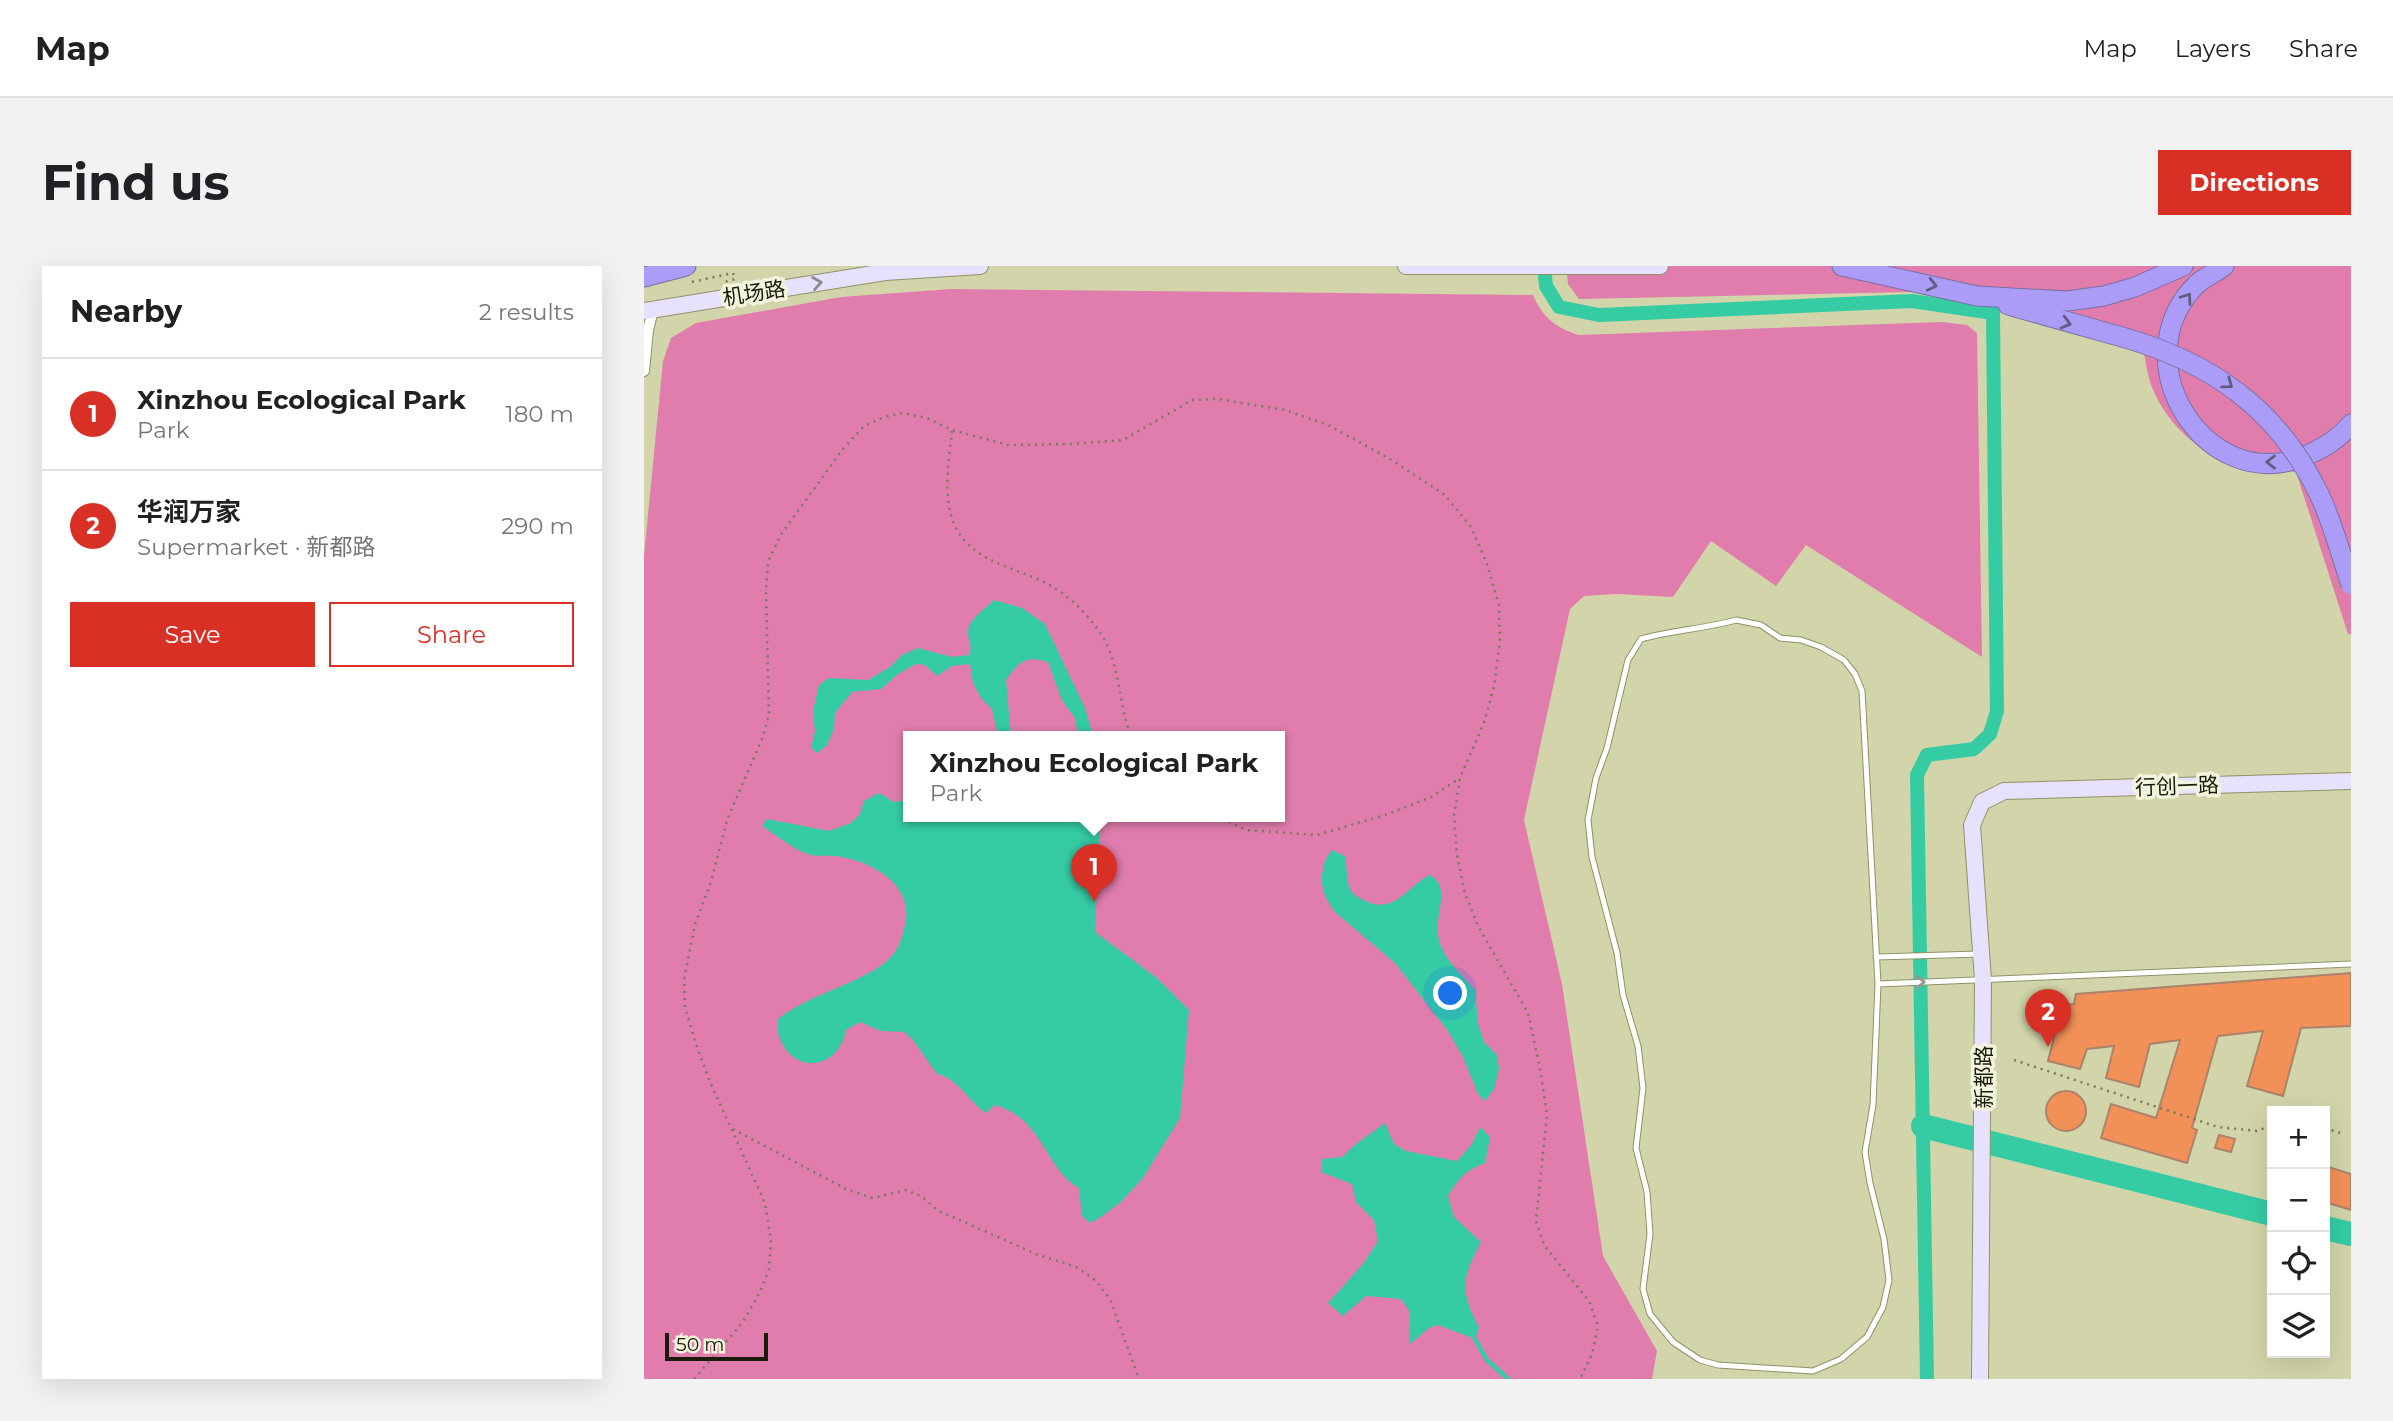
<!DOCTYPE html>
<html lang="en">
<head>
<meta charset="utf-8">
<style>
	:root { --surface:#fff; --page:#f2f2f2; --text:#202124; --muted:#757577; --line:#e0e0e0; --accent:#d93025 }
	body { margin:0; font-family:Montserrat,"Noto Sans SC",sans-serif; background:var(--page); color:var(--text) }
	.controls { position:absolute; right:21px; bottom:21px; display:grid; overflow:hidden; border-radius:0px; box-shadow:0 7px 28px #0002 }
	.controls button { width:63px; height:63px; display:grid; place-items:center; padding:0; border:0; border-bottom:2px solid var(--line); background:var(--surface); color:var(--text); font:35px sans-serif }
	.scale { position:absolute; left:21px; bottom:18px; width:103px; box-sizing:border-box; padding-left:7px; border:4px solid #1a1b0a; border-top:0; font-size:19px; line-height:24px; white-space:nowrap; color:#1a1b0a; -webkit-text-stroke:5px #f2f4dd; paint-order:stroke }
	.you { position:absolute; left:807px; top:728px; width:24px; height:24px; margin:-18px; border:5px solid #fff; border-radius:50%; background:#1a73e8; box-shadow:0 0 0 10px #1a73e833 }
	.badge { display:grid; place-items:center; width:46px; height:46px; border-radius:50%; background:var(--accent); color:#fff; font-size:23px; font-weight:700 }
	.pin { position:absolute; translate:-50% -58px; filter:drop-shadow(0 2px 4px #0008) }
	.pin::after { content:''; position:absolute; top:37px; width:24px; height:21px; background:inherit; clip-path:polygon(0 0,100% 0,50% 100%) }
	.popup { position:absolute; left:259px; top:465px; width:382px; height:91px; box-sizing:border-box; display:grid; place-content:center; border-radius:0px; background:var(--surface); filter:drop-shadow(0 2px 5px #0005); font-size:23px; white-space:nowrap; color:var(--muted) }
	.popup b { font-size:26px; color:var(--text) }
	.popup::after { content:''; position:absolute; left:50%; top:100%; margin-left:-14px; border:14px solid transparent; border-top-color:var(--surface) }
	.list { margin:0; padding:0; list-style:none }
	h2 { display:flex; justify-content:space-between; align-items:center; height:91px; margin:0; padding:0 28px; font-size:30px }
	h2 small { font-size:23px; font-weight:400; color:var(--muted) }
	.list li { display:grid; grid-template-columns:46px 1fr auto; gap:21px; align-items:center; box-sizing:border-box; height:112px; padding:0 28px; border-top:2px solid var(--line) }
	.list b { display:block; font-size:26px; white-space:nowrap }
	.list p { margin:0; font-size:23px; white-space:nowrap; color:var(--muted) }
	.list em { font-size:23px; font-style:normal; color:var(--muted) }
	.actions { display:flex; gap:14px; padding:21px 28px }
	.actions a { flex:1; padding:16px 0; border:2px solid var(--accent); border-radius:0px; text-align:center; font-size:24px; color:var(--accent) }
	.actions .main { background:var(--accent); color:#fff }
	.icon { flex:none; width:38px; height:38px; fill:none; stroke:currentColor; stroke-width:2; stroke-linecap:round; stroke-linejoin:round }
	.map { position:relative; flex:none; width:1707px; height:1113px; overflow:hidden; border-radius:0px }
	header { display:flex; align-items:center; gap:42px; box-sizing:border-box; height:98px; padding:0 35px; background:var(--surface); border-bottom:2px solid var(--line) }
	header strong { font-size:33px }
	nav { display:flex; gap:38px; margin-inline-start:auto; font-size:24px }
	.intro { display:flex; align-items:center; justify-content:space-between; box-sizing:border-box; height:168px; padding:0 42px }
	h1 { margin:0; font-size:49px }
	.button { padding:18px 32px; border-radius:0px; background:var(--accent); color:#fff; font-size:24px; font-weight:700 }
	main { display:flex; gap:42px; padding:0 42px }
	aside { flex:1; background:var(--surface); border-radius:0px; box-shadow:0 7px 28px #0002 }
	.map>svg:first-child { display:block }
	.green { fill:#e07dad; fill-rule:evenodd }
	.water { fill:#35cca4 }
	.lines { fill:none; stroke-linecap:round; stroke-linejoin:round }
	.stream { stroke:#35cca4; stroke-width:4.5 }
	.canal { stroke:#35cca4; stroke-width:14 }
	.river { stroke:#35cca4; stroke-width:24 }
	.building { fill:#f19158; stroke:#ab836c; stroke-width:2 }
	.lane-casing { stroke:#8f9267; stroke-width:7 }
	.street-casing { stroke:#8f9267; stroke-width:12 }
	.secondary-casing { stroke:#8f9267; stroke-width:18 }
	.highway-casing { stroke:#7870a4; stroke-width:21 }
	.path { stroke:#787a5b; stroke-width:2.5; stroke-dasharray:2 5; stroke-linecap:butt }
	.lane { stroke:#fff; stroke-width:5 }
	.street { stroke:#fff; stroke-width:10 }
	.secondary { stroke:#e6e2fd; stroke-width:16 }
	.highway { stroke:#ab9df7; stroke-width:19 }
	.highway-bridge-casing { stroke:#7870a4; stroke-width:21; stroke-linecap:butt }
	.highway-bridge { stroke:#ab9df7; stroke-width:19 }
	.oneway { stroke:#8a8890 }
	.oneway2 { stroke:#625c80 }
	.oneway3 { stroke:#989891 }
	.labels { text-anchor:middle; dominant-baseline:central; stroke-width:7; stroke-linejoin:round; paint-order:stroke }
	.street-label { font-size:21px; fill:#1a1b0a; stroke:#f2f4dd }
</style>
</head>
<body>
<header>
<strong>Map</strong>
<nav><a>Map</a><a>Layers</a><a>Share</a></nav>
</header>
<div class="intro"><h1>Find us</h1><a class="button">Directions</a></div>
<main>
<aside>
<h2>Nearby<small>2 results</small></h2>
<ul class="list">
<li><span class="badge">1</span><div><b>Xinzhou Ecological Park</b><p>Park</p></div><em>180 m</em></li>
<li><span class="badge">2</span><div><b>华润万家</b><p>Supermarket · 新都路</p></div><em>290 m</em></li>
</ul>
<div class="actions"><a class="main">Save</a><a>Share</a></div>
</aside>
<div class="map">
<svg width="1707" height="1113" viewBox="0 0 1707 1113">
	<rect width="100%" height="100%" fill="#d2d5a9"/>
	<g class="green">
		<path d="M922 0H1707V368H1704L1652 206C1633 204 1610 205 1592 199 1554 187 1521 156 1507 119 1503 107 1501 93 1499 81L1369 51 1367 24 935 33 924 18Z"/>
		<path d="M307 23 889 29C899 52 912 62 935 69L1298 56 1323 59 1333 67 1338 391 1162 279 1132 320 1067 275 1029 331 972 328 940 330 926 343 880 554 918 718 959 990 1013 1085 1008 1113H0V290L19 95 27 72 52 57 197 31ZM265 470H636V550H265Z"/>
	</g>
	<g class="water">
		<path d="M350 334 378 342 401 358 441 442 449 470H434L431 452 418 434 404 396C381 389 375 396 362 414L367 470H354L348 443 337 432 329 417 326 398 308 400 293 410 281 399 272 398 254 408 237 423 208 426 191 447 190 463 183 479 174 487 167 482 171 465 169 445 175 419 185 412 224 414 246 401 258 389 274 382 308 391 325 389C329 380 324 376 324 366 324 354 342 342 350 334Z"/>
		<path d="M235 527 250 536 264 534 265 550H456L451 666 513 712 545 744 536 852 499 912 478 935 457 951 446 957 438 950 435 922C400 902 400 853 351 839L342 847C325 836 314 812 293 808L269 774 260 766 237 765 216 756 202 764C194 805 148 809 135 770 133 766 134 758 134 753 165 729 205 721 238 699 253 688 257 677 261 659 271 618 226 594 191 590 182 589 172 591 164 588 150 584 131 568 118 560L123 553 185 565 207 557 216 548 220 535Z"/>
		<path d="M688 584 701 590C703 599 702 615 706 623 709 629 717 633 724 636 751 648 766 618 786 609 808 621 790 650 794 670 798 692 817 708 831 724L834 758 840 776 853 789 855 803 850 823 841 835 834 828 819 791 804 765 751 697 690 645 681 630 677 614 681 594Z"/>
		<path d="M741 857 750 878 762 885 813 895 828 878 836 861 846 871 841 897C822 904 814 913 804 930L810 951 837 976C817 1014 816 1024 835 1062L831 1073 794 1059 785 1062 765 1079 766 1046 757 1033 722 1030 699 1050 684 1037 719 998 734 975 730 954 712 936 708 918 677 906 678 893 698 891 712 878Z"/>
	</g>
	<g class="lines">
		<path class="stream" d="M831 1073 843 1094 864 1113"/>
		<path class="canal" d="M900 0 902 20 915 41 955 49 1268 35 1349 47 1353 445 1346 468 1330 483 1283 489 1273 509 1283 1113"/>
		<g class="river">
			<path d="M1279 860 1628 948"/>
			<path d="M1681 962 1707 968"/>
		</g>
	</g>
	<g class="building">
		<path d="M1707 707V760L1657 762 1639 830 1603 820 1619 765 1574 770 1548 862 1553 864 1543 897 1457 872 1467 838 1512 852 1536 774 1506 778 1495 821 1462 812 1470 780 1443 783 1436 803 1404 795 1418 740 1430 738 1432 728Z"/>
		<circle cx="1422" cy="845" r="20"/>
		<path d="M1575 869 1591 873 1587 886 1571 882Z"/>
		<path d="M1681 900 1707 908V944L1681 936Z"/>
	</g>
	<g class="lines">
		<defs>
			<g id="lane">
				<path d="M1092 354 1117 359 1136 372 1157 374 1177 381 1200 394 1211 408 1218 425 1234 718 1229 839 1221 886 1226 917 1240 973 1245 1014 1239 1041 1223 1071 1197 1093 1169 1105 1074 1099 1056 1094 1029 1076 1006 1048 999 1023 1006 968 1003 926 992 882 999 822 994 780 979 729 973 687 948 591 944 554 952 512 963 482 984 394 997 373C1029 364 1060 363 1092 354Z"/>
				<path d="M1232 691 1335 688"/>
				<path d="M1234 718 1707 698"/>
			</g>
			<path id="street" d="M0 105 4 64 9 44"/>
			<g id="secondary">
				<path d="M762 0H1016"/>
				<path d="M0 45 241 6 336 0"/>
				<path d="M1336 1113 1339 714 1328 559 1338 536 1360 525 1707 515"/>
			</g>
			<g id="highway">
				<path d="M1198 0 1333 30 1423 35 1460 30 1491 21 1539 0"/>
				<path d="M1580 0C1572 6 1561 11 1553 18 1477 92 1559 229 1659 191 1678 183 1694 174 1707 158"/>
				<path d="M0 11 42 0"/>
				<path d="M1364 39 1478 71"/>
			</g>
		</defs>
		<use href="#lane" class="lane-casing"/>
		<use href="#street" class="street-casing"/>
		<use href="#secondary" class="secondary-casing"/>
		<use href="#highway" class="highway-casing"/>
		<g class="path">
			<path d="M48 16 89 7 91 13 77 17"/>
			<path d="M308 165C305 195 298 231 311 260 330 300 379 301 412 323 428 333 443 348 454 364 477 394 473 435 487 470"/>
			<path d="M572 550 602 564 673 569 744 548 787 531 816 512"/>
			<path d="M1370 794 1574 861 1613 865 1628 859"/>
			<path d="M1681 862 1699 868"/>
			<path d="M89 863 204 924 229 932 262 924 277 930 293 944 392 988 432 1001 451 1014 466 1033 495 1113"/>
			<path d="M50 1113 99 1056 116 1026 125 1003 127 975 121 937 66 816 52 778 41 742 40 714 51 658 67 616 83 554 118 473 125 449 122 325 124 296 136 270 198 184 220 160 240 151 259 147 283 152 308 164 364 179 428 178 479 174 548 134 574 133 641 144 684 159 746 193 801 229 827 261 843 298 855 339 856 376 850 420 841 454 816 512 810 549 813 589 821 627 834 660 884 747 896 802 903 849 892 955 900 979 945 1035 954 1060 948 1088 936 1113"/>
		</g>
		<use href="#lane" class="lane"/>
		<use href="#street" class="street"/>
		<use href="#secondary" class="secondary"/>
		<use href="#highway" class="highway"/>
		<defs>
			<path id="highway-bridge" d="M1478 71C1567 96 1634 143 1675 228 1689 257 1697 289 1707 319"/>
		</defs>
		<use href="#highway-bridge" class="highway-bridge-casing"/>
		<use href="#highway-bridge" class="highway-bridge"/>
	</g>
	<defs><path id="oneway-chevron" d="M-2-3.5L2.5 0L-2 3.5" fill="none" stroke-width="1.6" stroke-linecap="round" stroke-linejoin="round" transform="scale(1.75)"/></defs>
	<use class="oneway" href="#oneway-chevron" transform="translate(173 17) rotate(-9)"/>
	<g class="oneway2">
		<use href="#oneway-chevron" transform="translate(1288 19) rotate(13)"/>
		<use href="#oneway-chevron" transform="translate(1543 32) rotate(-54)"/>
		<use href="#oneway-chevron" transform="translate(1422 57) rotate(15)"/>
		<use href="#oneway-chevron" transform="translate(1584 118) rotate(36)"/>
		<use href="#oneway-chevron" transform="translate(1627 196) rotate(180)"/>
	</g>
	<use class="oneway3" href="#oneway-chevron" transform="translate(1276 716) rotate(-2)"/>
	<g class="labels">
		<g class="street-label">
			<text transform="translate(110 27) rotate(-9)">机场路</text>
			<text transform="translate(1533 520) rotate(-2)">行创一路</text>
			<text transform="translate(1339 811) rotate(-90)">新都路</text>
		</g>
	</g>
</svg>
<div class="controls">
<button>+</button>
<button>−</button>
<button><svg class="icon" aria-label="locate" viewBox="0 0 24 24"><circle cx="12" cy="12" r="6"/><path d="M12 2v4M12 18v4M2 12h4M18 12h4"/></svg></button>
<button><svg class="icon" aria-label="layers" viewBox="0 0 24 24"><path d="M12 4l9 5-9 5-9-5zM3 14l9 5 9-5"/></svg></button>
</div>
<div class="scale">50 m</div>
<div class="you"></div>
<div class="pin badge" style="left:450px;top:636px">1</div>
<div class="popup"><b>Xinzhou Ecological Park</b>Park</div>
<div class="pin badge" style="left:1404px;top:781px">2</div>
</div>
</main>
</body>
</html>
